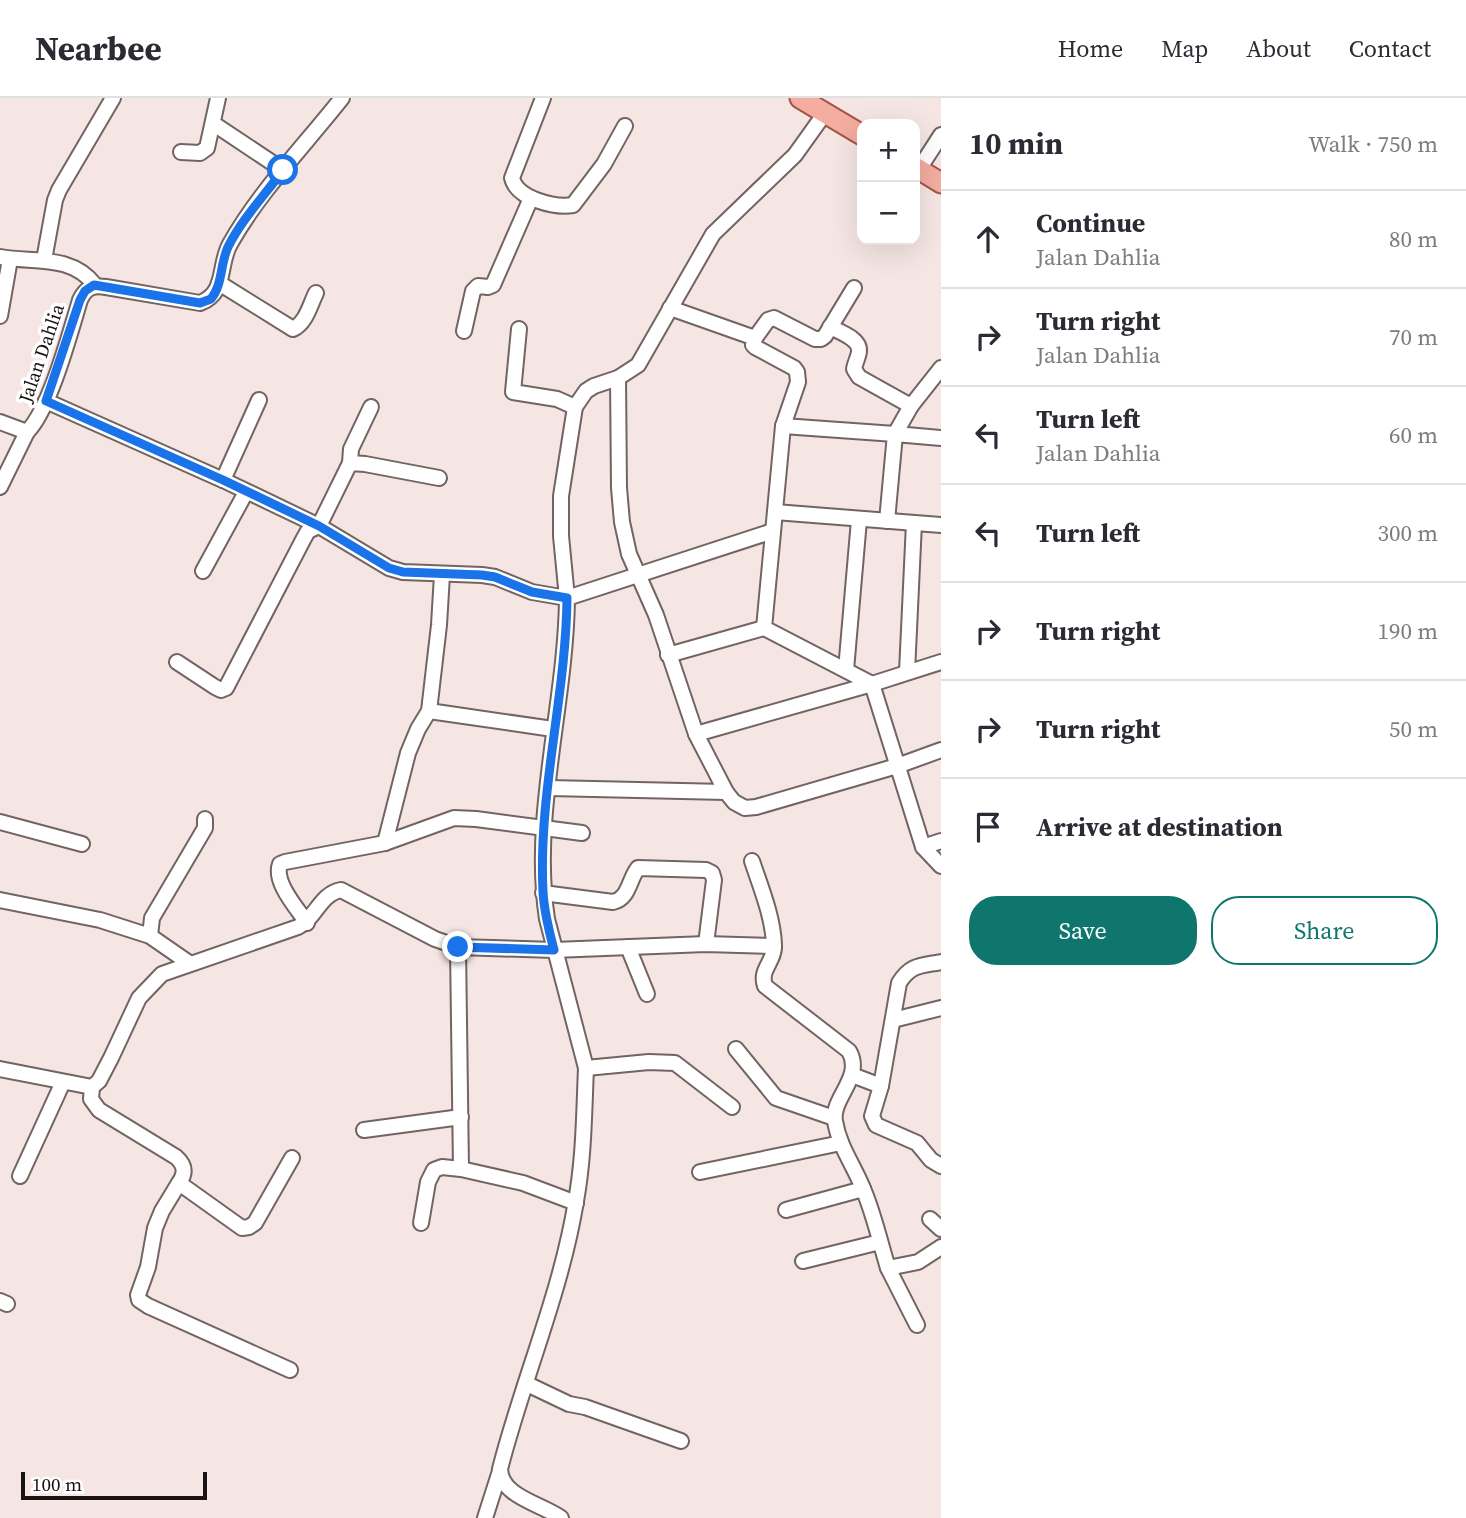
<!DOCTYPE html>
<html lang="en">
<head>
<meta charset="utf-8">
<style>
	:root { --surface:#fff; --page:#f2f2f3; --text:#2b2b33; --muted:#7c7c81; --line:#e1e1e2; --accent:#0f766e }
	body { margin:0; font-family:"Source Serif 4",serif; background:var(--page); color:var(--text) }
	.controls { position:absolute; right:21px; top:21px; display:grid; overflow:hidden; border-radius:14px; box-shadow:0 7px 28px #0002 }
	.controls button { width:63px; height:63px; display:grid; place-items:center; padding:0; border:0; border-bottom:2px solid var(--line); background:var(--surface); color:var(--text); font:35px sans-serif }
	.scale { position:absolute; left:21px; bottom:18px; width:186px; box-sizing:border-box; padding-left:7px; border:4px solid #191413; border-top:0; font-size:19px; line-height:24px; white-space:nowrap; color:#191413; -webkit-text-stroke:5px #fff; paint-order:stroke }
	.stop { position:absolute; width:21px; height:21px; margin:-16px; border:5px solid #1a73e8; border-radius:50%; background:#fff }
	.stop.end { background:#1a73e8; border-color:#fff; box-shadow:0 2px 7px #0008 }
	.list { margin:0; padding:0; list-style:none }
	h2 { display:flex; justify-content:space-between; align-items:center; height:91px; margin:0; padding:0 28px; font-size:30px }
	h2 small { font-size:23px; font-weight:400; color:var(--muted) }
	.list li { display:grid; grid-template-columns:46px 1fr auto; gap:21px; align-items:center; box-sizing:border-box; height:98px; padding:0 28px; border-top:2px solid var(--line) }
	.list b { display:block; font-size:26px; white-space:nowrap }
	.list p { margin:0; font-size:23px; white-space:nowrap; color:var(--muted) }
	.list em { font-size:23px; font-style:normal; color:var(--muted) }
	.actions { display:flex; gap:14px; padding:21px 28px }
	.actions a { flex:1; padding:16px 0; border:2px solid var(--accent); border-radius:28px; text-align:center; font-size:24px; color:var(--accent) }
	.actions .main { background:var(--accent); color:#fff }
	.icon { flex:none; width:38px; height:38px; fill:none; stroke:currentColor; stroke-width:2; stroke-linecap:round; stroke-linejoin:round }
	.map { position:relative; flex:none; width:941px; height:1420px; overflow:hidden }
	header { display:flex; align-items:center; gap:42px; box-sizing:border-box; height:98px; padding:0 35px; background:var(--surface); border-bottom:2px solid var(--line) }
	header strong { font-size:33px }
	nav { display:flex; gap:38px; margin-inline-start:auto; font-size:24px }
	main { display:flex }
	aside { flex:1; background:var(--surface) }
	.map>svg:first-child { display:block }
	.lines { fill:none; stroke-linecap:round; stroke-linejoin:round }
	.minor-casing { stroke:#716462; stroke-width:18 }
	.major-casing { stroke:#a25446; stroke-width:23 }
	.minor { stroke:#fff; stroke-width:14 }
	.major { stroke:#f4ada0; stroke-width:19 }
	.route { stroke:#1a73e8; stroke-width:9 }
	.labels { text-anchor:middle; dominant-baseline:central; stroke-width:7; stroke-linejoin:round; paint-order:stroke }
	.street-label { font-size:19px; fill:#191413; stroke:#fff }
</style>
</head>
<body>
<header>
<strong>Nearbee</strong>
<nav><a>Home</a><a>Map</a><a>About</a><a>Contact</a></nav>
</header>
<main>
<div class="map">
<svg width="941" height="1420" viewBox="0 0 941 1420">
	<rect width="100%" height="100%" fill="#f5e6e3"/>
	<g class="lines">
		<defs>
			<g id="minor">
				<path d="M543 0 512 80C517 101 555 110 573 107L604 66 625 28"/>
				<path d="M214 26 283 72"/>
				<path d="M181 54 200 55 207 50 218 0"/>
				<path d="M919 71 941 37"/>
				<path d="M0 159C34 165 71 156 95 187"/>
				<path d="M44 162 55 102 59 92 113 0"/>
				<path d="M219 185 293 231C306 225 310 207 316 195"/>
				<path d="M670 210 755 240 753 247 755 249 794 270 797 274 798 284 783 328"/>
				<path d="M0 218 10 161"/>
				<path d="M830 229C840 234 861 241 859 254 858 260 855 265 854 271L859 279 911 308"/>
				<path d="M519 231 513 294 557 301 575 309"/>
				<path d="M464 233 473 193 478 188 488 189 493 187 531 100"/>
				<path d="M755 240 768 222 774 220 815 241H821L825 238 854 190"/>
				<path d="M941 270 911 308 895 336 783 328 764 530 872 586 923 749 941 743"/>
				<path d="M618 280 619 390 622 424 629 456 656 517 696 636 726 694 734 704 745 710 756 709 897 668 941 652"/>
				<path d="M46 303 223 382 319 428 389 470 403 474 482 477 495 479 532 494 567 500 561 438V398L575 309 586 293 594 288 618 280 638 267 713 136 795 57 825 15"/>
				<path d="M0 324 27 334C50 311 70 235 80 202 86 189 93 187 106 189L200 205C227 195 218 167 230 146 259 94 305 47 342 0"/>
				<path d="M350 365 351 351 371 309"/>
				<path d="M223 382 259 302"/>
				<path d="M0 389 27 334"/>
				<path d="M775 414 941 427"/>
				<path d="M887 423 895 336 941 340"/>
				<path d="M203 473 246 394"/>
				<path d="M668 557 764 530"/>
				<path d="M177 564 215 589 221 592 226 590 304 440 308 433 319 428 350 365 365 366 439 380"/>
				<path d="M846 572 859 422"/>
				<path d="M907 574 914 425"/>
				<path d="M429 613 553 631"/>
				<path d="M696 636 872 586 941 564"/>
				<path d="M549 690 726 694"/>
				<path d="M0 724 82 746"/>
				<path d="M385 745 408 655 418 631 429 613 439 527 442 477"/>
				<path d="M923 749 941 768"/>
				<path d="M752 763C761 790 773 819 774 847 775 864 759 871 765 888L849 953C864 979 831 1000 835 1023 839 1049 855 1069 864 1093 874 1117 880 1144 888 1170L918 1164 941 1149"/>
				<path d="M543 795 613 804C629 801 629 781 638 770L706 772 712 775 714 782 706 846"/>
				<path d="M0 802 100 822 150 838 189 865"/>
				<path d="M307 825C297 810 273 784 280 766L285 764 385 745 454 720 476 721 582 735"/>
				<path d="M150 838 152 820 205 730V721"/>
				<path d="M458 849 461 1071 523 1085 576 1105"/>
				<path d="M628 849 647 896"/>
				<path d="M893 922 941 910"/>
				<path d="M736 951 776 1000 834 1020"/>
				<path d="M0 971 92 989 99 983 111 960 139 900 162 876 298 829C316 820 320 796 341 792L435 841 458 849 554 852 706 846 774 848"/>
				<path d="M852 977 881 988 872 1018 876 1027 917 1045 931 1062 941 1068"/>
				<path d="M881 988 899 885C911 866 921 868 941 864"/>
				<path d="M92 989 91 1001 99 1012 176 1059C185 1067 186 1075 179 1085L242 1130 249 1129 255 1125 292 1060"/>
				<path d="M732 1009 675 965 649 964 586 970 547 821C531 717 566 605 567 500L773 433"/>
				<path d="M364 1032 461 1019"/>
				<path d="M700 1074 841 1045"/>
				<path d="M20 1078 63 984"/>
				<path d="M179 1085 162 1113 155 1130 148 1169 138 1197 139 1202 148 1208 290 1272"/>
				<path d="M786 1112 863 1091"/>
				<path d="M930 1121 941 1131"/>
				<path d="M421 1125 428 1084 434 1072 442 1069 461 1071"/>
				<path d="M803 1163 880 1144"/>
				<path d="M888 1170 917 1227"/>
				<path d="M0 1203 7 1206"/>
				<path d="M527 1286 569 1306 585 1309 681 1343"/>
				<path d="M485 1420 500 1373"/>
				<path d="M561 1420C542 1406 501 1399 500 1371 523 1281 561 1195 576 1103 584 1059 584 1015 586 970"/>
			</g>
			<g id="major">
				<path d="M800 0 862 37"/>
				<path d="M915 69 941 85"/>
			</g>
		</defs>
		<use href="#minor" class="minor-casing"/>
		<use href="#major" class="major-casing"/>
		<use href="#minor" class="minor"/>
		<use href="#major" class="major"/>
	</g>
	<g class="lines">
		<path class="route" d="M283 72C265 97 242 121 228 149 220 166 223 186 211 201L200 205 94 187 85 193 80 202 46 303 223 382 319 428 389 470 403 474 482 477 495 479 532 494 567 500C566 598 538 695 543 794 544 813 549 833 554 852L458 849"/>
	</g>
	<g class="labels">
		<g class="street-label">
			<text transform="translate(41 255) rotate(-71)">Jalan Dahlia</text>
		</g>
	</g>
</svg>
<div class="controls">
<button>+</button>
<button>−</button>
</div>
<div class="scale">100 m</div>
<div class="stop" style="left:283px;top:72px"></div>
<div class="stop end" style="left:458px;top:849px"></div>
</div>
<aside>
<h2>10 min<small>Walk · 750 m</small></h2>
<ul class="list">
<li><svg class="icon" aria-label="ahead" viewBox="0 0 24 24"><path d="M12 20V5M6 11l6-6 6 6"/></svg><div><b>Continue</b><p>Jalan Dahlia</p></div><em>80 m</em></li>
<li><svg class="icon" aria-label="right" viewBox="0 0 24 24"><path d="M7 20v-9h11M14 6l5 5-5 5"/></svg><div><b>Turn right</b><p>Jalan Dahlia</p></div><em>70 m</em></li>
<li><svg class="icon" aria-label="left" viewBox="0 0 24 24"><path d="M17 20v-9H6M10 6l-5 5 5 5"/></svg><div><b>Turn left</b><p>Jalan Dahlia</p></div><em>60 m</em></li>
<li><svg class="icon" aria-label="left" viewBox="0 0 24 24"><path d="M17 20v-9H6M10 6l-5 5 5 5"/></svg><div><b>Turn left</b></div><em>300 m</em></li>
<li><svg class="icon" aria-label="right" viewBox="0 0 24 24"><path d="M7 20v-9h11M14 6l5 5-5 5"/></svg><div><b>Turn right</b></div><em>190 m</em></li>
<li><svg class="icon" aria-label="right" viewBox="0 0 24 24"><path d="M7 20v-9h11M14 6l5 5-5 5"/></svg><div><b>Turn right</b></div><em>50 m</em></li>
<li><svg class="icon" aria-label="arrive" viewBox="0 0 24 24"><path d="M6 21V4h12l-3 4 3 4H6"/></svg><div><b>Arrive at destination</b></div></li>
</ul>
<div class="actions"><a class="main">Save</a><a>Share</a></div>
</aside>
</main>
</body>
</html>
